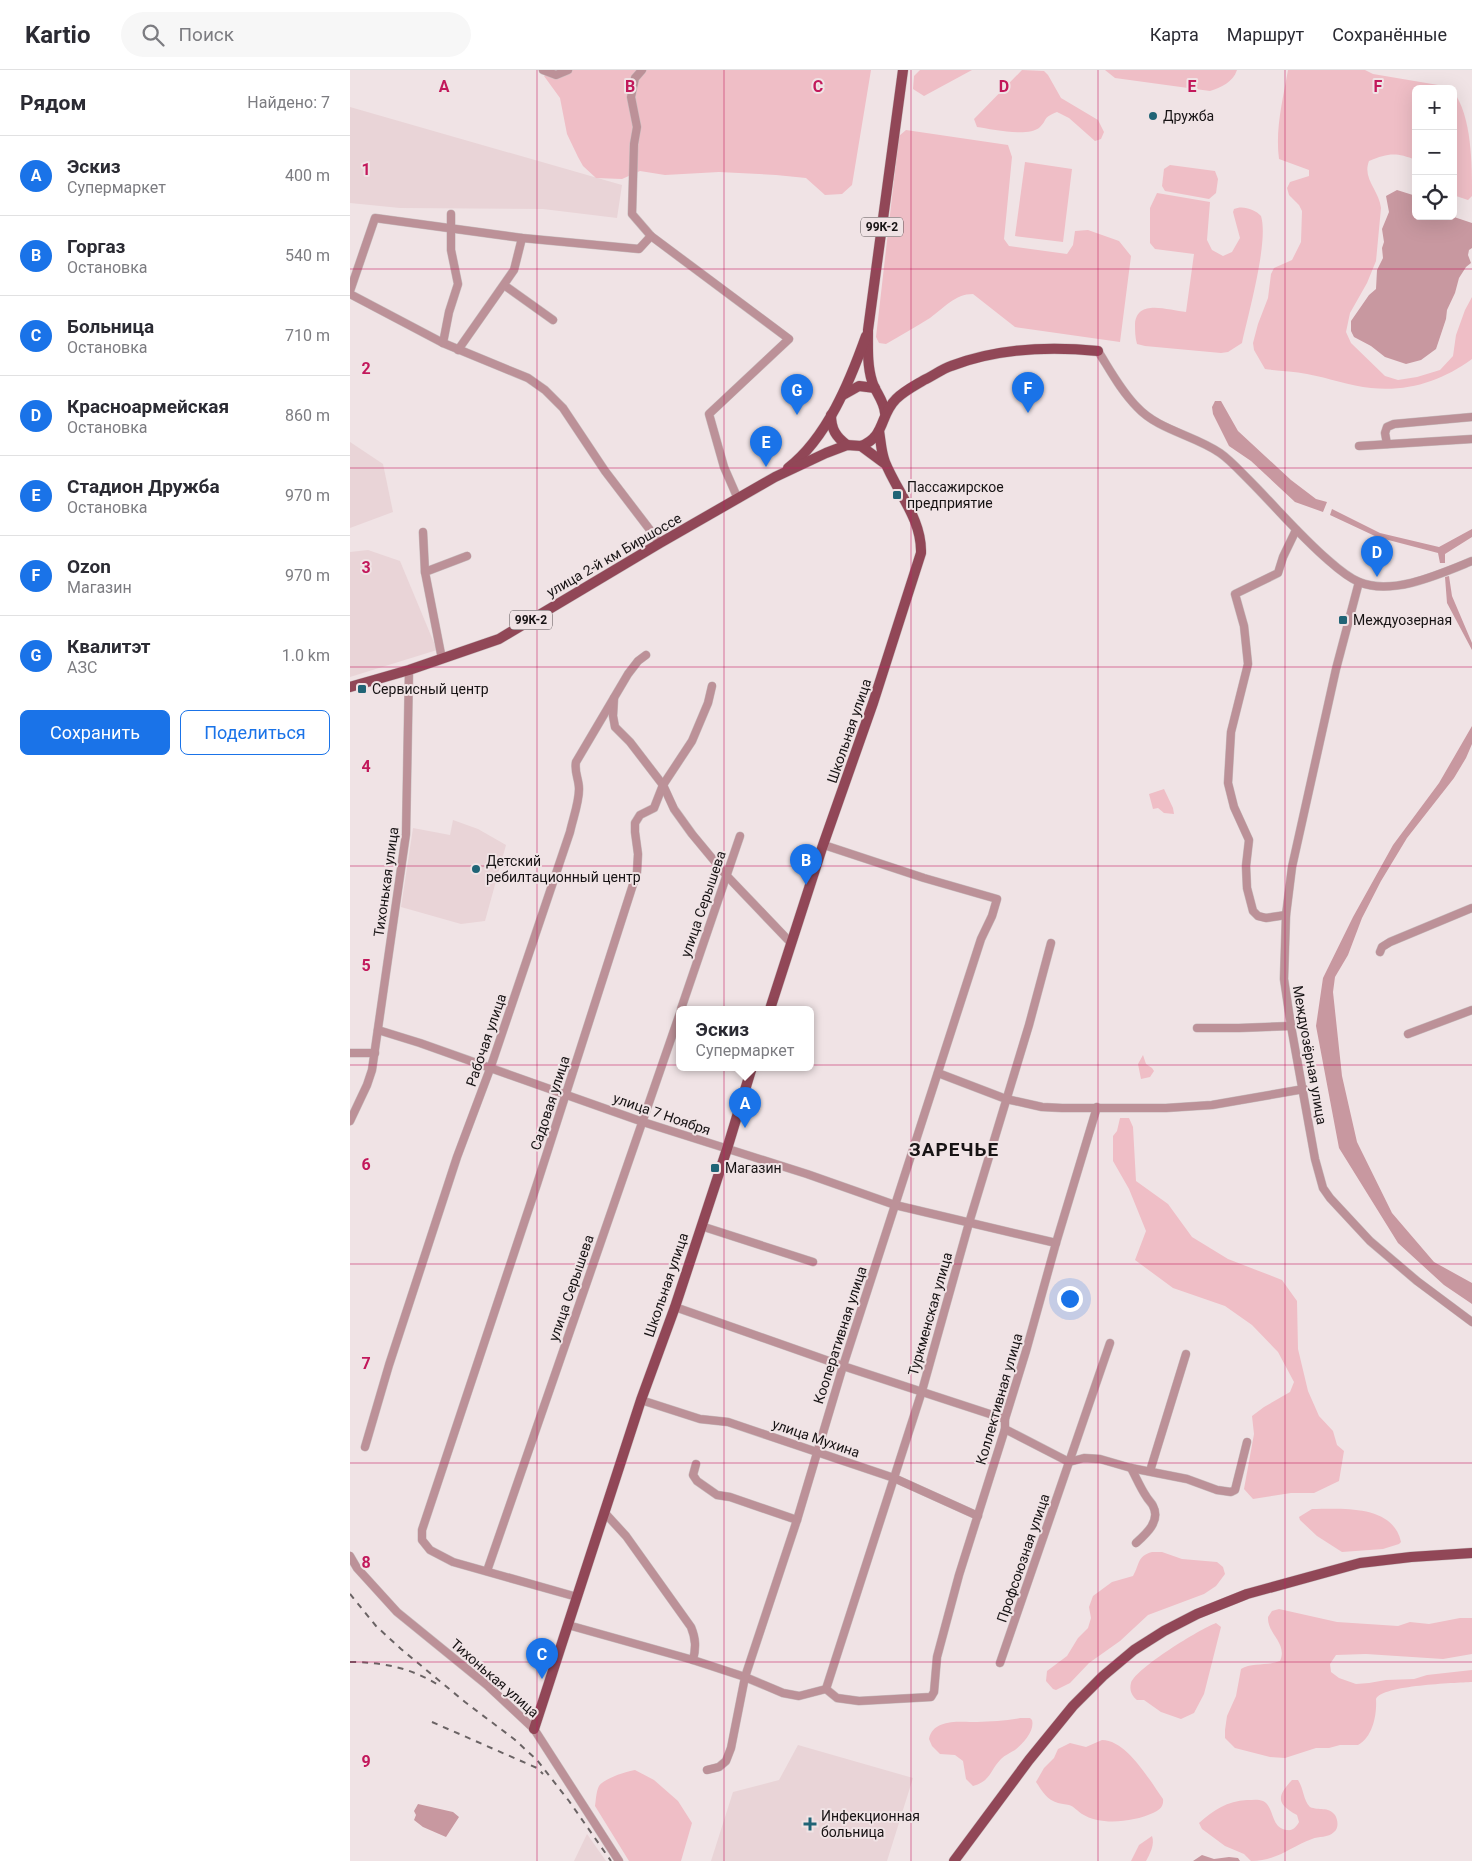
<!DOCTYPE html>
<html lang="ru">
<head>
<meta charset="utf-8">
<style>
	:root { --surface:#fff; --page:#f7f7f7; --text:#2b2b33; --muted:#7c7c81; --line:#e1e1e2; --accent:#1a73e8 }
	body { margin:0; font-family:Roboto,sans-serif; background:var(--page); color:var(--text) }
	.controls { position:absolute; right:15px; top:15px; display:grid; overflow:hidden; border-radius:8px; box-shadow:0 5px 20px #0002 }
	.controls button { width:45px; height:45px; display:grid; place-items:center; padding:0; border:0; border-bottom:1px solid var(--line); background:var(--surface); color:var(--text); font:25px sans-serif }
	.you { position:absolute; left:719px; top:1228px; width:18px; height:18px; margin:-12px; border:4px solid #fff; border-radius:50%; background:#1a73e8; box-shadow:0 0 0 8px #1a73e833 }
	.badge { display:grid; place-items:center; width:32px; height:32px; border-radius:50%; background:var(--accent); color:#fff; font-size:16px; font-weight:700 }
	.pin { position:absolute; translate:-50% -41px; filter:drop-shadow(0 1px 2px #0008) }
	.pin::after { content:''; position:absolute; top:26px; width:18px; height:15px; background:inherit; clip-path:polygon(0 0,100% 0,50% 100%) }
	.popup { position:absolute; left:326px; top:936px; width:138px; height:65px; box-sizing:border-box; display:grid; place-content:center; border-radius:8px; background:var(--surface); filter:drop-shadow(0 1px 4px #0005); font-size:16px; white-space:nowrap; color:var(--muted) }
	.popup b { font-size:19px; color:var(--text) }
	.popup::after { content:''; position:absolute; left:50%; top:100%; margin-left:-10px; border:10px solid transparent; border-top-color:var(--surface) }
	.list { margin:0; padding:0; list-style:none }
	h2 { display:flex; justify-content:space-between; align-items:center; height:65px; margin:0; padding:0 20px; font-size:21px }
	h2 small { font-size:16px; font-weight:400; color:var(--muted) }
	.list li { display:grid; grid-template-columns:32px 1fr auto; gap:15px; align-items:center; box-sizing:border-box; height:80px; padding:0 20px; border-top:1px solid var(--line) }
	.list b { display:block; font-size:19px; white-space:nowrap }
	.list p { margin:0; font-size:16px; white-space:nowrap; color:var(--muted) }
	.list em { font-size:16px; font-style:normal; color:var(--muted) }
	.actions { display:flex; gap:10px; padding:15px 20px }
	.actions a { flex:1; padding:11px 0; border:1px solid var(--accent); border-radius:8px; text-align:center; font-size:18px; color:var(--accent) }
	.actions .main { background:var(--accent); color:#fff }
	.icon { flex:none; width:28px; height:28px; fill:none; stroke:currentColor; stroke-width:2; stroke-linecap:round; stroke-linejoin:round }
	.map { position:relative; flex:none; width:1122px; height:1791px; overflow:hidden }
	header { display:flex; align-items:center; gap:30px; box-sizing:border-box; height:70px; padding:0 25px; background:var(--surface); border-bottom:1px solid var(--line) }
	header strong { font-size:24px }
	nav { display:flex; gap:28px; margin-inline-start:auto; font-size:18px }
	.search { width:350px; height:45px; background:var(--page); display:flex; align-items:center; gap:12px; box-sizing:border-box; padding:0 18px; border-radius:28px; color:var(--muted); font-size:19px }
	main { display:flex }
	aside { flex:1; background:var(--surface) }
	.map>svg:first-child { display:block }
	.built { fill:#e9d4d7 }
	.green { fill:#efbec6 }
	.water { fill:#c898a0 }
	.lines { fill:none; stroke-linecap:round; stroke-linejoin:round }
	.minor-casing { stroke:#c9bebf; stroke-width:9 }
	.major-casing { stroke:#c9bebf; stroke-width:11 }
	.minor { stroke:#bc9198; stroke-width:8 }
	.major { stroke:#914757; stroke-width:10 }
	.rail { stroke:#6a6364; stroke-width:2; stroke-dasharray:6 6; stroke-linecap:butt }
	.grid { fill:none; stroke:#c2185b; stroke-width:1; stroke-opacity:0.55 }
	.poi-dot { fill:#206476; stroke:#f0e3e5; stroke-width:2 }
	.labels { text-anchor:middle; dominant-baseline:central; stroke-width:4; stroke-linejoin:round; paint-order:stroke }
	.shield { fill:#f0e3e5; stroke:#585153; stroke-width:1 }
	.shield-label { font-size:12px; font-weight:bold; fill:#171314 }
	.poi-label { font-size:14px; fill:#171314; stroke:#f0e3e5; text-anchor:start }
	.street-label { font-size:14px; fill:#171314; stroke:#f0e3e5 }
	.district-label { font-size:19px; font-weight:bold; letter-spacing:1px; fill:#171314; stroke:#f0e3e5 }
	.grid-label { font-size:16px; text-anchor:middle; font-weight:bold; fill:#c2185b; stroke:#f0e3e5; stroke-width:4; stroke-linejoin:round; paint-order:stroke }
</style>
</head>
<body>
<header>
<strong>Kartio</strong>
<div class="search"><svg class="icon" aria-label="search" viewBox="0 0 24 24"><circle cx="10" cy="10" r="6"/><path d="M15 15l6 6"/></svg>Поиск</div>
<nav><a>Карта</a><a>Маршрут</a><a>Сохранённые</a></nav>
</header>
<main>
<aside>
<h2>Рядом<small>Найдено: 7</small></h2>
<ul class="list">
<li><span class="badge">A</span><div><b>Эскиз</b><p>Супермаркет</p></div><em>400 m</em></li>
<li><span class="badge">B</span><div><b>Горгаз</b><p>Остановка</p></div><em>540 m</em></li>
<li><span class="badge">C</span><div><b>Больница</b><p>Остановка</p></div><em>710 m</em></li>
<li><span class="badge">D</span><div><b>Красноармейская</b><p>Остановка</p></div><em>860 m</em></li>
<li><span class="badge">E</span><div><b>Стадион Дружба</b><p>Остановка</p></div><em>970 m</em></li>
<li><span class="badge">F</span><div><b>Ozon</b><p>Магазин</p></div><em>970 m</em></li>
<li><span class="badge">G</span><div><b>Квалитэт</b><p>АЗС</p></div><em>1.0 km</em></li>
</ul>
<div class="actions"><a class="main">Сохранить</a><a>Поделиться</a></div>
</aside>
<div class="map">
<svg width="1122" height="1791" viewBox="0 0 1122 1791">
	<rect width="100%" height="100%" fill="#f0e3e5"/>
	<g class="built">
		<path d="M0 37 272 115 267 148 193 139 50 138 0 133Z"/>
		<path d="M0 372 33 394 43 442 0 458Z"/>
		<path d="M18 480 50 491 87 580 0 607V482Z"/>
		<path d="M103 750 128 759 156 775 135 851 111 854 51 837 63 758 100 765Z"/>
		<path d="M448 1675 563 1708 537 1791H361L383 1722 429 1710Z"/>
		<path d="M237 1764 256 1791H224Z"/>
	</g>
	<g class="green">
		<path d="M200 0H521L502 115 492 124 475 125 456 108 426 105 369 102 315 105 290 101 272 109 246 108 233 96 228 87 217 64 210 28 194 6Z"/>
		<path d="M570 0H622L574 26 563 19 564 6Z"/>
		<path d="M672 0 694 1 698 5 711 28 748 50 754 62 751 69 745 71 719 48 707 42C692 48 698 49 690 57 678 68 642 59 627 57L624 49Z"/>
		<path d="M755 0H887C883 12 872 17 860 21L765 8Z"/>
		<path d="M938 0H1015L1023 4 1100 17 1101 19H1066V90C1046 82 1038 83 1019 91 1012 109 1029 120 1031 138L1026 191 1017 213 1000 243 996 262 1001 273 1035 306 1048 310 1067 307 1090 300 1103 286 1106 265 1115 240 1122 227V289C1092 311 1058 322 1021 318 1000 316 979 308 957 304 944 301 929 301 915 299L904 280 903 273 908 254 918 228 921 204 924 198 942 190 951 172 952 141 949 135 939 125 937 118 940 112 959 106V100L929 89C925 59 933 29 938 0Z"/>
		<path d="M1103 21C1122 46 1122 95 1122 126L1118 130 1103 125Z"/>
		<path d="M556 60 658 75 662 87 654 169 659 176 717 184 723 175 725 161 738 160 769 171 781 186 770 272 665 257 623 224C605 224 594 238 580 248 566 257 551 265 536 274L529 273 526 267 549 66Z"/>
		<path d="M675 92 722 99 713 172 665 166Z"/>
		<path d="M820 95 865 101 868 109 866 123 859 129 815 121 812 116 814 99Z"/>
		<path d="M807 123 860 132 857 170 862 180 873 186 882 182 890 168 883 142 884 139C892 135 905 139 911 146 919 171 898 245 892 273L878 282 871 283 795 276 787 274C785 267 785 261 785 254 787 228 819 241 836 242L844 184 805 179 800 173V138Z"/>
		<path d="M814 719 823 738 824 744 814 743 808 738 803 739 799 724Z"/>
		<path d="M793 985 796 994 802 998 804 1001 800 1007 791 1009 788 994Z"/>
		<path d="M770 1048H779L783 1057 786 1111 818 1134 842 1167 878 1189 932 1210 947 1231 948 1279 958 1321 969 1346 983 1361 987 1375 994 1381 989 1411 964 1423H941L903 1429 894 1419 904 1364 902 1346 914 1337 940 1322 944 1312 928 1282 902 1255 875 1236 823 1218 785 1190 796 1161 779 1119 763 1091V1066L767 1061Z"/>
		<path d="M962 1439C991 1439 1043 1434 1051 1472L1049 1474 1033 1479 992 1482 967 1466 950 1450 949 1447Z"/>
		<path d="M802 1482H812L832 1489 867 1492 873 1497 875 1504 866 1516 854 1524 798 1545 770 1571 739 1593 720 1613 706 1620 703 1619 696 1611 697 1601 717 1586 728 1568 738 1558 741 1548 739 1537 743 1526 762 1512 783 1506C790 1494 787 1486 802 1482Z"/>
		<path d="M929 1539 987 1552 1048 1556 1060 1552 1079 1554 1110 1548H1122V1584L1093 1589 1016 1584 986 1585 980 1594 981 1602 989 1608 1006 1614 1019 1613 1036 1610 1064 1609 1077 1605 1122 1600V1612C1105 1613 1032 1615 1026 1629 1027 1644 1023 1667 1008 1675H990L979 1678H966L935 1688 920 1687 885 1678 875 1668V1660L877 1646 886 1626 891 1599C902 1592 918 1596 930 1591 938 1573 917 1564 918 1547L922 1541Z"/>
		<path d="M866 1553 871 1557 854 1624 844 1643 831 1649 811 1642 794 1630H787C782 1626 779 1620 781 1613 786 1598 850 1559 866 1553Z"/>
		<path d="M670 1648H680L682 1650C685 1661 673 1674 665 1680 660 1683 655 1685 651 1689 640 1700 641 1711 623 1716L616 1709 613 1691 605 1685 590 1684 582 1676 579 1669C583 1648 611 1652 627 1652 641 1651 656 1651 670 1648Z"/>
		<path d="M752 1670C777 1670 800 1711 813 1729 814 1737 809 1740 803 1743 783 1752 751 1756 732 1744 727 1741 725 1737 719 1735 715 1734 711 1734 708 1733 697 1730 692 1721 686 1712L694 1698 704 1688 708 1679 720 1673 736 1677Z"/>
		<path d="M285 1700 304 1710 328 1731 342 1753 331 1791H279L245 1736C246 1730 246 1722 249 1716 253 1709 277 1701 285 1700Z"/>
		<path d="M942 1710H948C954 1719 953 1730 960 1737 969 1741 978 1736 985 1745 988 1750 989 1758 984 1762 978 1768 969 1766 962 1769 940 1777 927 1791 901 1791L894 1784 875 1776 852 1759 849 1753C864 1740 877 1731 897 1730 903 1730 908 1729 913 1731 925 1737 920 1758 937 1760 943 1761 946 1757 949 1752L947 1745C927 1734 926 1727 942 1710Z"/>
		<path d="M802 1766C805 1774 800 1784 796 1791H781L789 1775Z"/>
	</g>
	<g class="water">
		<path d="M1047 120 1066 126V146H1103V143L1104 147 1122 153V178L1119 180 1118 185 1121 193 1116 197 1109 208 1105 223 1097 240 1096 249 1086 279 1071 290 1056 294 1035 287 1021 276 1004 267 1001 261V251L1019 225 1026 219 1027 200 1033 188 1032 178 1034 172 1032 159 1039 142 1036 126Z"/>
		<path d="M865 331H871L888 361 941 410 966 429 977 432 973 442 945 432 901 391 879 376 863 344 862 337Z"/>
		<path d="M982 439 1030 463 1089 477 1122 459V467L1095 484V493H1090L1088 483 1027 467 980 445Z"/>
		<path d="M1099 506 1102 526 1122 573V580L1097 533 1095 507Z"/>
		<path d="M1122 656V674L1116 688 1104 708 1057 768 1031 811 1012 848 998 885 985 907 983 922 992 1006 1007 1072 1042 1143 1084 1192 1122 1213V1234L1094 1215 1048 1173 989 1078 966 956 973 908 1003 847 1043 775 1089 713Z"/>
		<path d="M68 1734 103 1742 109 1747 96 1767 73 1757 64 1750 66 1745 64 1741Z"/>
		<path d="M852 1785 864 1789 879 1787 888 1788 890 1791H843Z"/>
	</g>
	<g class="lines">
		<defs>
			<g id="minor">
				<path d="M193 0 206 5 218 0"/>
				<path d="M292 0 285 8 281 27 287 57 284 74 282 144 301 166 439 269 359 344 374 397 388 429"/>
				<path d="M154 215 203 250"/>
				<path d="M0 221 25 148 172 168 289 179 301 166"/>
				<path d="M0 224 93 273 178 308 195 320 213 338 255 401 310 473"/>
				<path d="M93 273 99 242 108 214 101 180V144"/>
				<path d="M108 280 164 200 172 168"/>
				<path d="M748 281C760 300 771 321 787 337 808 360 844 365 870 383 880 390 889 400 898 409 925 436 949 465 978 490 987 498 997 507 1009 512 1042 526 1090 504 1122 491"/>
				<path d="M1037 374 1035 363 1037 357 1044 354 1122 347"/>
				<path d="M1009 376 1122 369"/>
				<path d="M73 462 75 502"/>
				<path d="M1009 512 986 599 942 797 936 845 934 909 941 956 965 1089 973 1118 980 1128 1020 1171 1067 1211 1122 1252"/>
				<path d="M92 589 75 502 117 486"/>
				<path d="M264 628 263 646 265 657 280 672 313 715 324 739 342 764 376 805 441 873"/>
				<path d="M936 845 916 848 908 846 903 841 897 818 896 796 899 770 884 737 878 713 881 662 898 594 894 556 885 524 928 503 933 487 946 460"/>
				<path d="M1030 882 1032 877 1040 872 1122 838"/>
				<path d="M331 939 390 766"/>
				<path d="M847 958H889L941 956"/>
				<path d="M28 960 70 973 293 1052 457 1104 545 1135 706 1173"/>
				<path d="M1058 964 1122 940"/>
				<path d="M0 983H25"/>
				<path d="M588 1003 656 1029 692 1037 712 1038H816L862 1035 954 1019"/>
				<path d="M0 1051 17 1015 22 1000 56 764 59 600"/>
				<path d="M351 1156 463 1192"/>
				<path d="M325 1237 493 1296 655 1349"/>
				<path d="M291 1330 350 1349 378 1352 544 1408 628 1446"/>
				<path d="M655 1359 719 1392 734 1388 750 1389 781 1398 837 1409 867 1420 881 1422 885 1420 897 1372"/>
				<path d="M15 1377 39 1295 107 1087 140 999 220 762C223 748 229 733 229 719 229 709 224 702 226 692L278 604 288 591 296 585"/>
				<path d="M346 1394 343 1405 347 1411 367 1425 380 1427 447 1450"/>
				<path d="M781 1398C786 1407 790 1417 796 1426 798 1430 802 1433 803 1436 811 1451 796 1464 786 1473"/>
				<path d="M800 1401 836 1284"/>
				<path d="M254 1442 276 1466 341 1557C346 1569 346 1578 343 1590"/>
				<path d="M0 1486 7 1498 47 1542 138 1616 184 1659 269 1791"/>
				<path d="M137 1501 330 943"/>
				<path d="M227 1527 103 1492 80 1480 72 1470V1460L187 1114 287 802 288 784 285 762V753L290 745 304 738 313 715 342 671 358 633 362 616"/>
				<path d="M218 1555 343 1590 395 1607 433 1623 449 1626 476 1619 487 1628 509 1631 581 1627 584 1622 587 1587 609 1505 655 1359V1349L676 1281 706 1173 747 1037"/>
				<path d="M650 1593 760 1273"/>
				<path d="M476 1619 572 1321 619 1153 679 955 701 873"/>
				<path d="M357 1700 369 1697 376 1691 381 1678 395 1607 447 1450 493 1296 631 869 642 846 647 829 574 808 474 775"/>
			</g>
			<g id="major">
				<path d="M493 325 509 316 525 318"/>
				<path d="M535 343C534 330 525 322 522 311 517 295 518 277 518 260L553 0"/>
				<path d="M481 345C481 359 486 367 497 375"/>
				<path d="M511 376C536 366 529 346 546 329 554 321 564 316 574 310 583 306 592 299 601 296 648 278 698 276 748 281"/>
				<path d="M438 398C477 368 500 311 516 266"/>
				<path d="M0 617 59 600 149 569 310 473 425 407 476 383 497 375 511 376 534 393"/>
				<path d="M420 939 472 778 523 633 571 483C572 449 547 422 535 392 531 382 531 372 529 361"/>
				<path d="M184 1659 291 1330 325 1237 377 1079 402 997"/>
				<path d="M604 1791 679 1690 723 1636 753 1606 784 1580 814 1561 847 1544 897 1524 1010 1493 1061 1487 1122 1483"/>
			</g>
		</defs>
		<use href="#minor" class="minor-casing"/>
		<use href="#major" class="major-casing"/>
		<use href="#minor" class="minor"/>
		<use href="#major" class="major"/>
		<g class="rail">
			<path d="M0 1524 26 1556 51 1579 115 1632 164 1669 187 1690 219 1731 261 1791"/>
			<path d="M0 1592C33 1592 62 1598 90 1616"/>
			<path d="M82 1652 187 1698 193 1704"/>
		</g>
	</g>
	<path class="grid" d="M187 0V1791M374 0V1791M561 0V1791M748 0V1791M935 0V1791M0 199H1122M0 398H1122M0 597H1122M0 796H1122M0 995H1122M0 1194H1122M0 1393H1122M0 1592H1122"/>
	<g class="poi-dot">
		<circle cx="803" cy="46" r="5"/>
		<rect x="542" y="420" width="10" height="10" rx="2.5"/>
		<rect x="988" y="545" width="10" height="10" rx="2.5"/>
		<rect x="7" y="614" width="10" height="10" rx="2.5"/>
		<circle cx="126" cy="799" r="5"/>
		<rect x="360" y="1093" width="10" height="10" rx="2.5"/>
		<path d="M457.5 1746.5h5v5h5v5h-5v5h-5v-5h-5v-5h5z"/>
	</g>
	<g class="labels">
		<g class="shield">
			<rect x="511" y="147.5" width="42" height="19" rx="4"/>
			<rect x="160" y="540.5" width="42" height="19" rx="4"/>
		</g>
		<g class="shield-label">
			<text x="532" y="157">99К-2</text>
			<text x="181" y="550">99К-2</text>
		</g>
		<g class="poi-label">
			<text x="813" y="46">Дружба</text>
			<text x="557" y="417">Пассажирское<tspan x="557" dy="16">предприятие</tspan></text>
			<text x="1003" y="550">Междуозерная</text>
			<text x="22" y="619">Сервисный центр</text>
			<text x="136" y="791">Детский<tspan x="136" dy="16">ребилтационный центр</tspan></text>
			<text x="375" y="1098">Магазин</text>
			<text x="471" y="1746">Инфекционная<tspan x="471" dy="16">больница</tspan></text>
		</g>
		<g class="street-label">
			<text transform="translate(264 485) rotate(-30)">улица 2-й км Биршоссе</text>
			<text transform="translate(499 661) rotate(-71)">Школьная улица</text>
			<text transform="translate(36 812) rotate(-82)">Тихонькая улица</text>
			<text transform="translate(353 834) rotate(-71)">улица Серышева</text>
			<text transform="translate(136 970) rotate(-71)">Рабочая улица</text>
			<text transform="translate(960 985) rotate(80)">Междуозёрная улица</text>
			<text transform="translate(200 1033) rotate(-72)">Садовая улица</text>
			<text transform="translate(312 1044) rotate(19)">улица 7 Ноября</text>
			<text transform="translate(316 1215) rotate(-71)">Школьная улица</text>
			<text transform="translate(221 1218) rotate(-71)">улица Серышева</text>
			<text transform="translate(580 1244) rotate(-74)">Туркменская улица</text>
			<text transform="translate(490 1265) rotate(-72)">Кооперативная улица</text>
			<text transform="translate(649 1329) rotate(-74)">Коллективная улица</text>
			<text transform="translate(466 1368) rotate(19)">улица Мухина</text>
			<text transform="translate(673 1488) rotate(-71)">Профсоюзная улица</text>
			<text transform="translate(145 1608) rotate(41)">Тихонькая улица</text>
		</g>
		<g class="district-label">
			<text x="604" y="1079">ЗАРЕЧЬЕ</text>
		</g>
	</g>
	<g class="grid-label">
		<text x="94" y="22">A</text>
		<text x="280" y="22">B</text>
		<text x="468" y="22">C</text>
		<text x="654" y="22">D</text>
		<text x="842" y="22">E</text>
		<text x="1028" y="22">F</text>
		<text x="16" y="105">1</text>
		<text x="16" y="304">2</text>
		<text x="16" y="503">3</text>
		<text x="16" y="702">4</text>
		<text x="16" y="901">5</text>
		<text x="16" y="1100">6</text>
		<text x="16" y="1299">7</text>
		<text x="16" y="1498">8</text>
		<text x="16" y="1697">9</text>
	</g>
</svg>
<div class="controls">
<button>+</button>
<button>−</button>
<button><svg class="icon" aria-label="locate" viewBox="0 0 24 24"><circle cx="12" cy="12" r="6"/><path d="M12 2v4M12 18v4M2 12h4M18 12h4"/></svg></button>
</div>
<div class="you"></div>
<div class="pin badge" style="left:395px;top:1058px">A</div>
<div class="popup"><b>Эскиз</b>Супермаркет</div>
<div class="pin badge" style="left:456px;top:815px">B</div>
<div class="pin badge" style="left:192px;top:1609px">C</div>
<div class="pin badge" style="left:1027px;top:507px">D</div>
<div class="pin badge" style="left:416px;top:397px">E</div>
<div class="pin badge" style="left:678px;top:343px">F</div>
<div class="pin badge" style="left:447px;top:345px">G</div>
</div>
</main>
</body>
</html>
